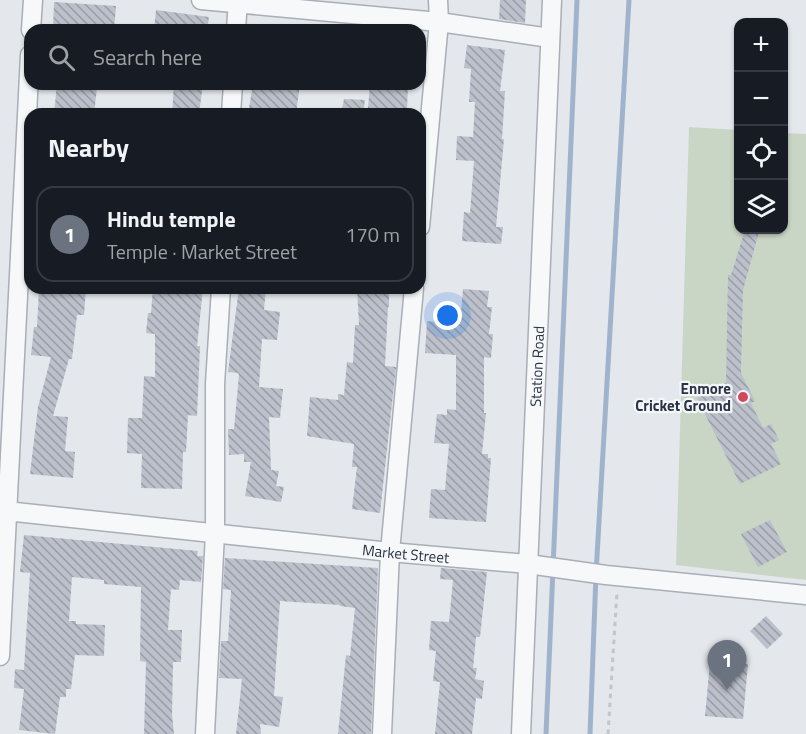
<!DOCTYPE html>
<html lang="en">
<head>
<meta charset="utf-8">
<style>
	:root { --surface:#171b24; --page:#242831; --text:#f1f3f6; --muted:#9ea1a6; --line:#363941; --accent:#0b8043 }
	body { margin:0; font-family:"Titillium Web",sans-serif; background:var(--page); color:var(--text) }
	.controls { position:absolute; right:18px; top:18px; display:grid; overflow:hidden; border-radius:12px; box-shadow:0 2px 4px #0004 }
	.controls button { width:54px; height:54px; display:grid; place-items:center; padding:0; border:0; border-bottom:2px solid var(--line); background:var(--surface); color:var(--text); font:30px sans-serif }
	.you { position:absolute; left:448px; top:316px; width:21px; height:21px; margin:-15px; border:4px solid #fff; border-radius:50%; background:#1a73e8; box-shadow:0 0 0 9px #1a73e833 }
	.badge { display:grid; place-items:center; width:39px; height:39px; border-radius:50%; background:var(--accent); color:#fff; font-size:20px; font-weight:700 }
	.pin { position:absolute; translate:-50% -50px; filter:drop-shadow(0 2px 3px #0008) }
	.pin::after { content:''; position:absolute; top:32px; width:21px; height:18px; background:inherit; clip-path:polygon(0 0,100% 0,50% 100%) }
	.list { margin:0; padding:0; list-style:none }
	h2 { display:flex; justify-content:space-between; align-items:center; height:78px; margin:0; padding:0 24px; font-size:26px }
	h2 small { font-size:20px; font-weight:400; color:var(--muted) }
	.list li { display:grid; grid-template-columns:39px 1fr auto; gap:18px; align-items:center; box-sizing:border-box; height:96px; margin:0 12px 12px; padding:0 12px; border:2px solid var(--line); border-radius:18px }
	.list b { display:block; font-size:22px; white-space:nowrap }
	.list p { margin:0; font-size:20px; white-space:nowrap; color:var(--muted) }
	.list em { font-size:20px; font-style:normal; color:var(--muted) }
	.icon { flex:none; width:33px; height:33px; fill:none; stroke:currentColor; stroke-width:2; stroke-linecap:round; stroke-linejoin:round }
	.map { position:relative; flex:none; width:806px; height:734px; overflow:hidden }
	.search { position:absolute; background:var(--surface); box-shadow:0 2px 4px #0004; left:24px; top:24px; width:402px; height:66px; display:flex; align-items:center; gap:15px; box-sizing:border-box; padding:0 21px; border-radius:18px; color:var(--muted); font-size:22px }
	.panel { position:absolute; background:var(--surface); box-shadow:0 2px 4px #0004; left:24px; top:108px; width:402px; height:186px; border-radius:18px }
	.map>svg:first-child { display:block }
	.pitch { fill:#c9d6c5 }
	.lines { fill:none; stroke-linecap:round; stroke-linejoin:round }
	.stream { stroke:#9fb4cc; stroke-width:5 }
	.building { fill:url(#building-back-hatch) }
	.minor-casing { stroke:#a9aeb7; stroke-width:21 }
	.path { stroke:#c2c5cb; stroke-width:3; stroke-dasharray:4.5 4.5; stroke-linecap:butt }
	.minor { stroke:#f7f8fa; stroke-width:18 }
	.poi-dot { fill:#d1495b; stroke:#f4f6f9; stroke-width:2 }
	.labels { text-anchor:middle; dominant-baseline:central; stroke-width:4.5; stroke-linejoin:round; paint-order:stroke }
	.street-label { font-size:15px; fill:#2b3445; stroke:#f4f6f9 }
	.poi-label { font-size:15px; font-weight:bold; fill:#2b3445; stroke:#f4f6f9; text-anchor:end }
</style>
</head>
<body>
<div class="map">
<svg width="806" height="734" viewBox="0 0 806 734">
	<defs>
		<pattern id="building-back-hatch" width="6" height="6" patternUnits="userSpaceOnUse" patternTransform="scale(1.5)"><rect width="6" height="6" fill="#bbc0ca"/><path d="M-1 5l2 2M0 0l6 6M5-1l2 2" fill="none" stroke="#989da6"/></pattern>
	</defs>
	<rect width="100%" height="100%" fill="#e4e7ec"/>
	<path class="pitch" d="M689 127 738 130V230H784V133L806 134V580L676 565Z"/>
	<g class="lines">
		<g class="stream">
			<path d="M546 734 577 0"/>
			<path d="M590 734 596 574 629 0"/>
		</g>
	</g>
	<g class="building">
		<path d="M500 0H526L525 23 499 19Z"/>
		<path d="M54 2 116 6 114 30H53Z"/>
		<path d="M156 10 209 17 207 30H154Z"/>
		<path d="M467 45 505 50 500 91H505L502 139H504L496 227H503L501 244 462 241 464 212 470 213 474 161 456 160 457 136 473 137 475 102H469L471 69 464 68Z"/>
		<path d="M57 84 97 88 94 114H54Z"/>
		<path d="M174 84H203L199 114H172Z"/>
		<path d="M253 84H300L296 114H248Z"/>
		<path d="M370 84H400V86H408L407 109 368 108Z"/>
		<path d="M344 99 365 100 363 114H341Z"/>
		<path d="M745 230 759 232 743 290 741 373 755 401 751 403 763 428 771 424 779 440 771 444 781 464 740 484 697 398 726 383 728 275H731Z"/>
		<path d="M39 288H86L84 315H77L72 359H69L53 416 68 417 65 451 75 452 73 478 30 474 38 407 51 357 31 355 34 327H37Z"/>
		<path d="M153 288H203L197 346H200L197 416 188 415 186 452H183L182 489 141 488 142 454 127 453 128 418H142L144 376 155 377V334L146 333 148 313H151Z"/>
		<path d="M239 288H266L264 310 280 312 277 340 262 339 259 387 283 389 280 418 269 417 271 470 279 471 276 486 284 487 281 502 245 496 251 462H244V454L229 455 228 429H234L239 375 238 373 228 372Z"/>
		<path d="M357 288H389V307H388L385 366 396 367 380 513 352 509 357 467H352L354 444 307 436 310 397 338 400V394L344 395 347 362 353 363 355 325H359Z"/>
		<path d="M463 289 489 291 487 307H492L489 334H493L491 358 484 357V413H486L482 454H488V458H491L486 522 429 518 431 489 445 490 449 444 434 443 437 414 447 415V409L456 410V355L425 353 427 321 460 324Z"/>
		<path d="M770 520 787 552 758 567 741 534Z"/>
		<path d="M24 535 198 551 197 556H203L201 582 180 580 179 590 171 589 168 630H182L181 662H173L172 715 174 734H144L146 662 140 661 141 587 104 584V580L72 577 69 621H76V624L105 625 104 656 75 655 71 689H66V697H60L55 734 19 730 24 689 14 688 15 669 24 670 30 573 20 572Z"/>
		<path d="M225 558 378 568 371 734H338L346 655 350 656 355 608 340 606V605L280 601 274 696 283 697 279 727 260 724 261 734H236L242 679 219 678 221 641H228L231 590 223 589Z"/>
		<path d="M441 568 487 572 480 637H476L473 668H477L475 679 484 681 482 699 476 698 472 734H435L440 682 433 681 436 651 429 650 431 621 449 622 453 580 440 579Z"/>
		<path d="M766 616 783 634 767 649 750 631Z"/>
		<path d="M710 662 748 664 743 719 705 716Z"/>
	</g>
	<g class="lines">
		<defs>
			<g id="minor">
				<path d="M201 0 439 22 550 38"/>
				<path d="M31 30 33 0"/>
				<path d="M236 30 238 0"/>
				<path d="M231 114 233 84"/>
				<path d="M420 227 439 22 438 0"/>
				<path id="s1" d="M6 511 390 552 528 564 606 575 806 595"/>
				<path d="M0 656 30 55"/>
				<path d="M205 734 215 533V384L221 288"/>
				<path d="M382 734 390 552 414 288"/>
				<path id="s2" d="M521 734 552 0"/>
			</g>
		</defs>
		<use href="#minor" class="minor-casing"/>
		<path class="path" d="M608 734 617 592"/>
		<use href="#minor" class="minor"/>
	</g>
	<circle class="poi-dot" cx="743" cy="397" r="6"/>
	<g class="labels">
		<g class="street-label">
			<text stroke="none"><textPath href="#s2" startOffset="368">Station Road</textPath></text>
			<text stroke="none"><textPath href="#s1" startOffset="402">Market Street</textPath></text>
		</g>
		<g class="poi-label">
			<text x="731" y="388">Enmore<tspan x="731" dy="17">Cricket Ground</tspan></text>
		</g>
	</g>
</svg>
<div class="controls">
<button>+</button>
<button>−</button>
<button><svg class="icon" aria-label="locate" viewBox="0 0 24 24"><circle cx="12" cy="12" r="6"/><path d="M12 2v4M12 18v4M2 12h4M18 12h4"/></svg></button>
<button><svg class="icon" aria-label="layers" viewBox="0 0 24 24"><path d="M12 4l9 5-9 5-9-5zM3 14l9 5 9-5"/></svg></button>
</div>
<div class="you"></div>
<div class="pin badge" style="left:727px;top:690px;background:#6b7280">1</div>
<div class="search"><svg class="icon" aria-label="search" viewBox="0 0 24 24"><circle cx="10" cy="10" r="6"/><path d="M15 15l6 6"/></svg>Search here</div>
<section class="panel">
<h2>Nearby<small></small></h2>
<ul class="list">
<li><span class="badge" style="background:#6b7280">1</span><div><b>Hindu temple</b><p>Temple · Market Street</p></div><em>170 m</em></li>
</ul>
</section>
</div>
</body>
</html>
